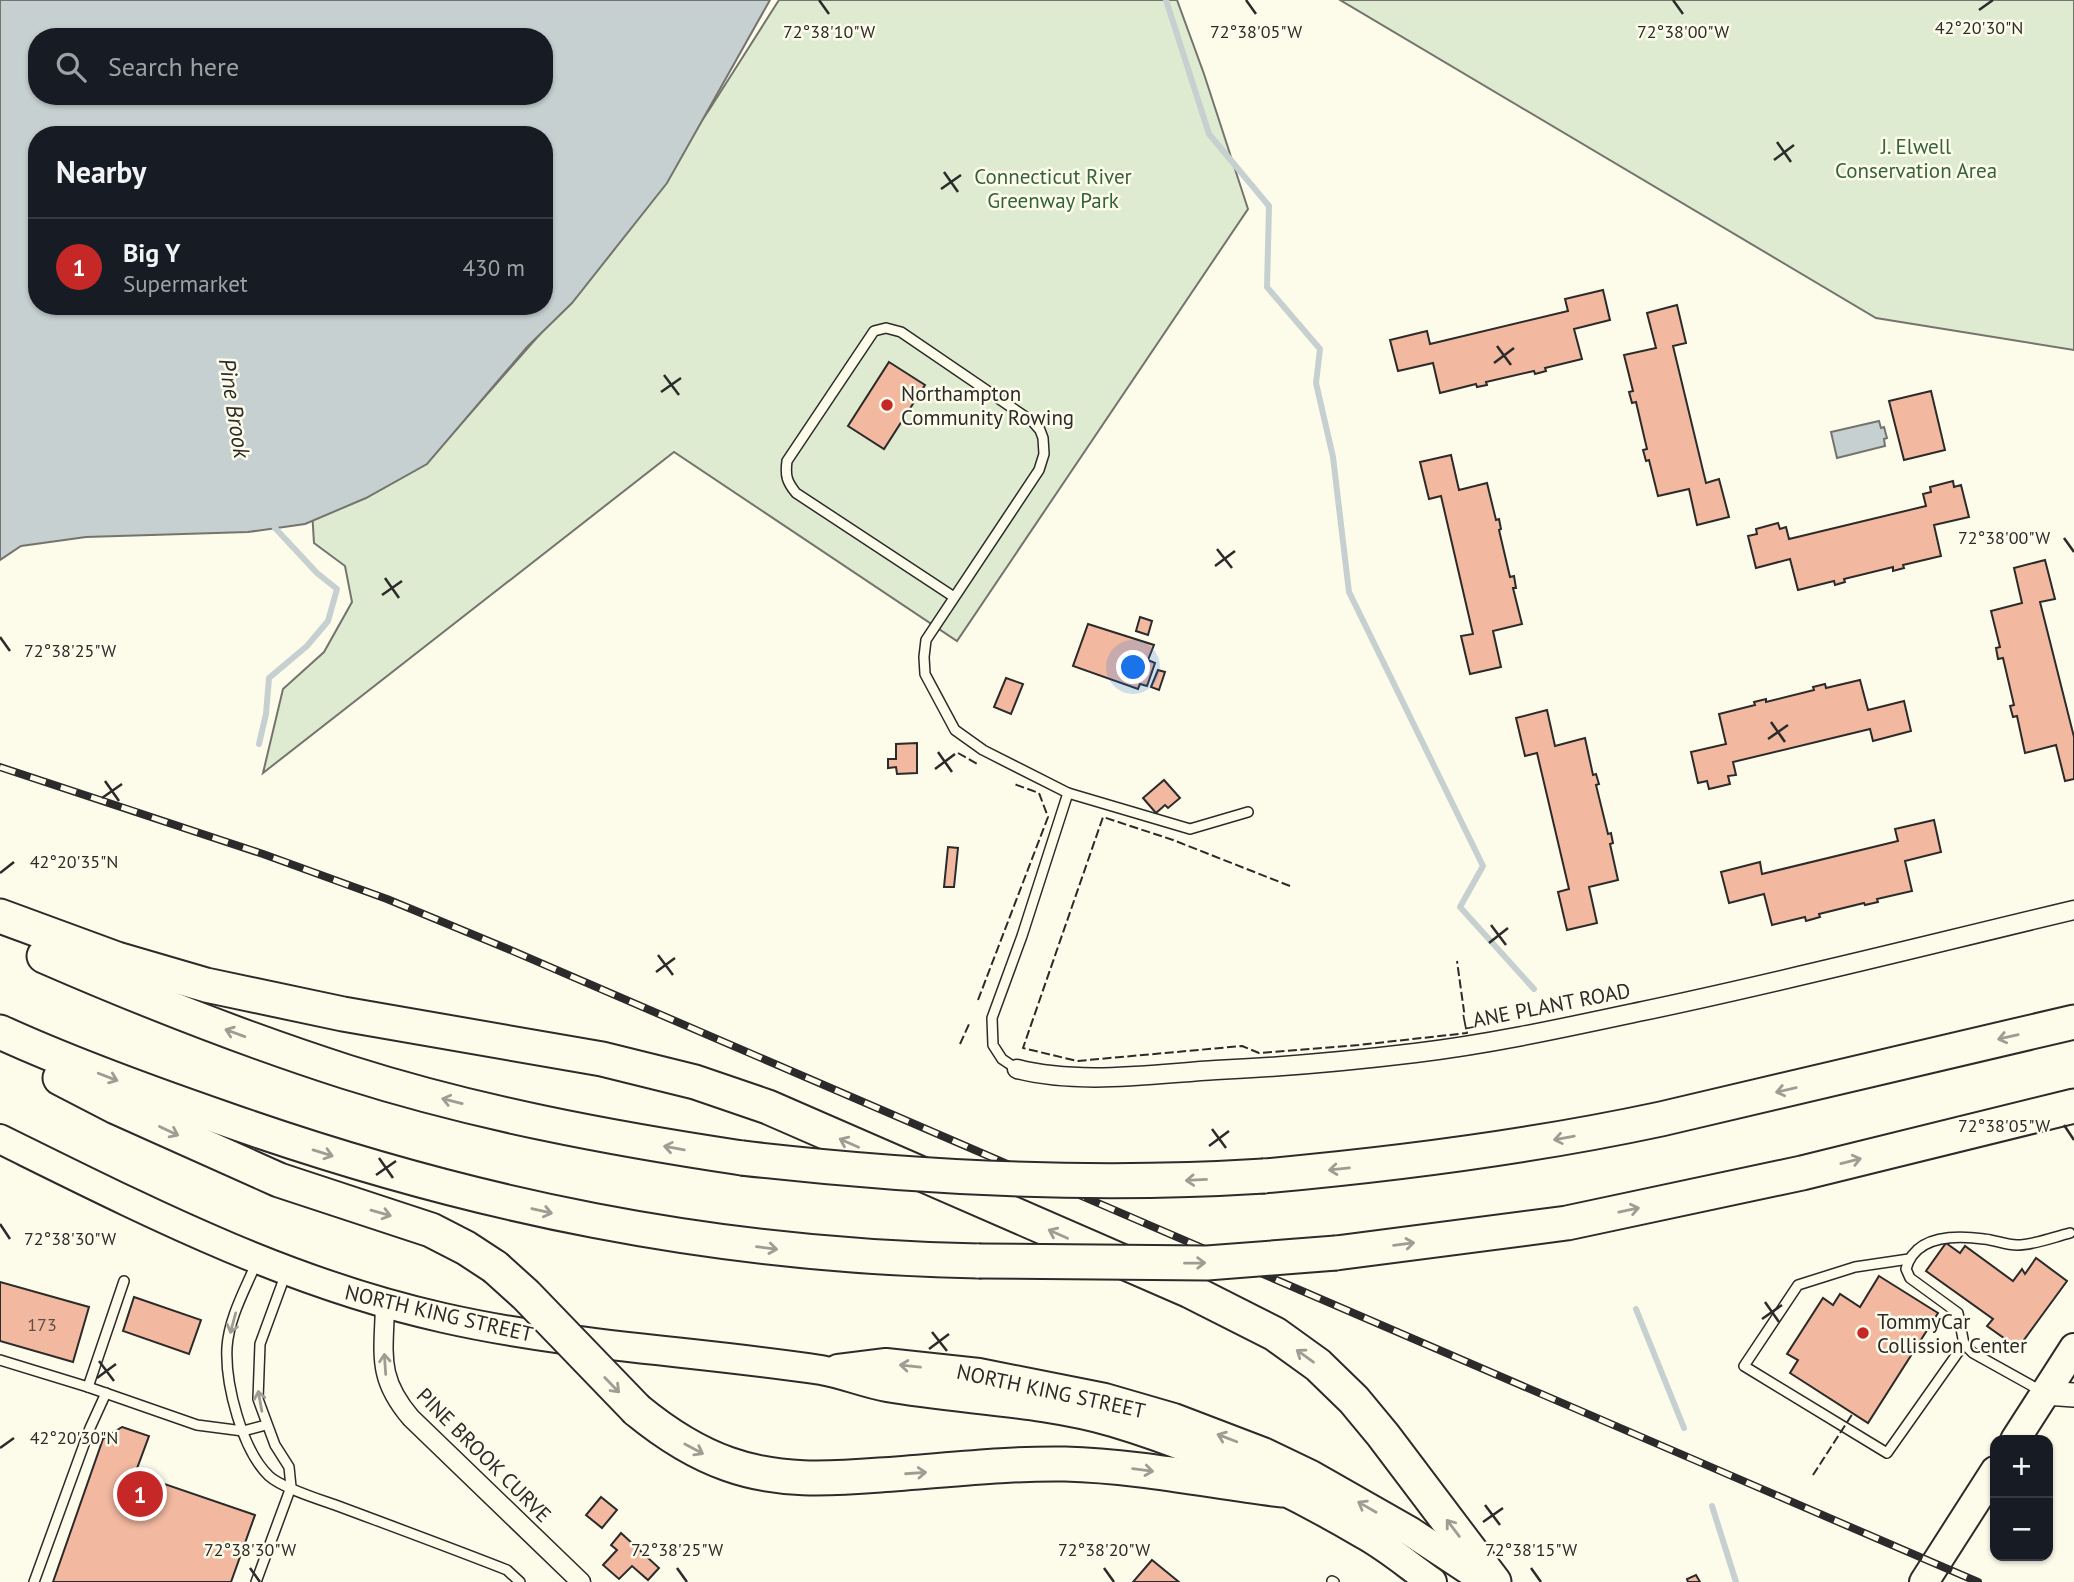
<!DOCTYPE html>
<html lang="en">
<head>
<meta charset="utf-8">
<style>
	:root { --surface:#171b24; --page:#242831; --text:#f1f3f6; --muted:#9ea1a6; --line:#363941; --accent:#c62828 }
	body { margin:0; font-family:"PT Sans",sans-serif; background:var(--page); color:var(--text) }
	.controls { position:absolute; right:21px; bottom:21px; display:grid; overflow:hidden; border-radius:14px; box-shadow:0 2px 5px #0004 }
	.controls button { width:63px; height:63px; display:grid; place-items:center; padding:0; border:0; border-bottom:2px solid var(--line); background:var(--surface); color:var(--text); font:35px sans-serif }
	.you { position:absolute; left:1134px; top:668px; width:24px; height:24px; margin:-18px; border:5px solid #fff; border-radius:50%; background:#1a73e8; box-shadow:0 0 0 10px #1a73e833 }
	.badge { display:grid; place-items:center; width:46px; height:46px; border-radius:50%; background:var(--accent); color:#fff; font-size:23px; font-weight:700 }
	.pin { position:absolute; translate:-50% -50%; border:4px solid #fff; box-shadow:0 2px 7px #0006 }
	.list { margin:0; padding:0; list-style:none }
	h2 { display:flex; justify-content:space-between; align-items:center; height:91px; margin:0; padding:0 28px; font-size:30px }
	h2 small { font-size:23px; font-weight:400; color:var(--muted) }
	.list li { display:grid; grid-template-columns:46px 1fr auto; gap:21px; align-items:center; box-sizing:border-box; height:98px; padding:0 28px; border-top:2px solid var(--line) }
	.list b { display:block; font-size:26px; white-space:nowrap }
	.list p { margin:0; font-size:23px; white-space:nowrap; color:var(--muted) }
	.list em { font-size:23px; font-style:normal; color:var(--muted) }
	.icon { flex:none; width:38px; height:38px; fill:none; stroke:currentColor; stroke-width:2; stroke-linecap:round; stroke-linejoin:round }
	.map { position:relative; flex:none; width:2074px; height:1582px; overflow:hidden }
	.search { position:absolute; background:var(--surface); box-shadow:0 2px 5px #0004; left:28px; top:28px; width:525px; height:77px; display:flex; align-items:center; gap:18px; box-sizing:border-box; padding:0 24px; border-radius:28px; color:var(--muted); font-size:26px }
	.panel { position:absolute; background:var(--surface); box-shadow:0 2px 5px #0004; left:28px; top:126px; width:525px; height:189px; border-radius:28px }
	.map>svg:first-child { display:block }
	.green { fill:#deebd1; stroke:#74746e; stroke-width:2 }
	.water { fill:#c7d0d0; stroke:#74746e; stroke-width:2; fill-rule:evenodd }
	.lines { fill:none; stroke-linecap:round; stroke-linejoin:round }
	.stream { stroke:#c7d0d0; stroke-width:6 }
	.building { fill:#f2b8a0; stroke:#2b2b2b; stroke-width:2 }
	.service-casing { stroke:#2b2b2b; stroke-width:12 }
	.minor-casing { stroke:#2b2b2b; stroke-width:21 }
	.tertiary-casing { stroke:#2b2b2b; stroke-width:26 }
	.primary-casing { stroke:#2b2b2b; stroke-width:32 }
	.motorway-casing { stroke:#2b2b2b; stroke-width:37 }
	.service { stroke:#fdfbea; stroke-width:9 }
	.minor { stroke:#fdfbea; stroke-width:18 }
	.tertiary { stroke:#fdfbea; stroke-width:23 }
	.primary { stroke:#fdfbea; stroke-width:28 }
	.motorway { stroke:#fdfbea; stroke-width:33 }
	.rail-casing { stroke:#2b2b2b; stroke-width:8 }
	.rail { stroke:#fdfbea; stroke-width:5; stroke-dasharray:16; stroke-linecap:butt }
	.motorway-bridge-casing { stroke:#2b2b2b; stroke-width:37; stroke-linecap:butt }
	.motorway-bridge { stroke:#fdfbea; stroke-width:33 }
	.fence { stroke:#2b2b2b; stroke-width:2; stroke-dasharray:9 3.5; stroke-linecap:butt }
	.oneway { stroke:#9e9d94 }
	.ticks { fill:none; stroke:#2b2b2b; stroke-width:2.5 }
	.poi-dot { fill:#c62828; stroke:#fdfbea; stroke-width:2.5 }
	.labels { text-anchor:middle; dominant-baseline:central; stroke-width:5; stroke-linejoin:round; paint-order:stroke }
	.number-label { font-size:18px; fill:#5d4e48 }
	.park-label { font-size:21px; fill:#34623c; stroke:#fdfbea }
	.poi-label { font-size:21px; fill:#2b2b2b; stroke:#fdfbea; text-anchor:start }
	.street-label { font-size:21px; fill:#2b2b2b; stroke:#fdfbea }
	.water-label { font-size:23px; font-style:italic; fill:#2b2b2b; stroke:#fdfbea }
	.ticks-label { font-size:18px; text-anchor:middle; fill:#2b2b2b; stroke:#fdfbea; stroke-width:5; stroke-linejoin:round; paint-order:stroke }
</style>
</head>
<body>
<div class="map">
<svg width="2074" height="1582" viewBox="0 0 2074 1582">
	<rect width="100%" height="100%" fill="#fdfbea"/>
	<g class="green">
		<path d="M779 0H1177L1204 74 1248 209 957 641 674 452 263 773 283 689 324 652 352 602 345 566 314 543 312 510 383 488 444 443 609 256 709 110Z"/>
		<path d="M1340 0H2074V350L1876 318Z"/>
	</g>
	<g class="water">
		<path d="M0 0H770L667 183 572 303 527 347 427 464 366 498 305 524 248 532 86 537 21 546 0 560ZM37 37H544V96H37ZM37 135H544V306H37Z"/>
		<path d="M1879 421 1881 428 1884 427 1887 438 1884 439 1885 446 1837 458 1831 432Z"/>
	</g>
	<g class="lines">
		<g class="stream">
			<path d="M1166 0 1209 134 1269 206 1267 287 1320 349 1316 383 1333 457 1349 592 1483 866 1460 907 1534 989"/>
			<path d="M259 744 266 714 269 678 307 646 328 621 337 589 317 573 275 528 271 521"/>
			<path d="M1636 1309 1684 1428"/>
			<path d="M1712 1506 1736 1582"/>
		</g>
	</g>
	<g class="building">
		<path d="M1603 290 1610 320 1574 329 1582 359 1545 368 1546 371 1535 374 1534 371 1486 382 1487 385 1477 387 1476 384 1440 393 1433 363 1398 371 1390 340 1427 331 1430 344 1568 311 1565 299Z"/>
		<path d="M1677 305 1686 343 1673 346 1706 483 1719 479 1729 517 1697 525 1689 489 1658 496 1649 460 1646 461 1643 450 1647 449 1636 402 1632 403 1629 392 1633 391 1624 355 1656 348 1647 313Z"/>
		<path d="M889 362 925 385 884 449 848 426Z"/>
		<path d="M1931 391 1945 450 1904 460 1889 401Z"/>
		<path d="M1451 455 1459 490 1487 483 1496 520 1499 519 1501 529 1499 530 1510 577 1514 576 1516 588H1513L1522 624 1493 631 1501 667 1470 674 1461 636 1473 634 1441 496 1429 499 1420 462Z"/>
		<path d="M1953 481 1954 487 1961 485 1969 517 1934 525 1941 556 1903 565 1904 568 1893 571V567L1844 579 1845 582 1835 585 1834 581 1798 590 1790 559 1756 568 1748 536 1757 534 1756 529 1778 523 1780 529 1786 527 1789 539 1926 506 1923 494 1931 492 1930 487Z"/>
		<path d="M2045 560 2055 599 2040 602 2074 737V779L2065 781 2056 745 2025 753 2017 716 2013 717 2010 706 2014 705 2003 658 1998 659 1996 648 2000 647 1991 611 2022 603 2014 568Z"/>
		<path d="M1140 617 1152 621 1148 635 1136 631Z"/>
		<path d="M1088 624 1154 645 1148 660 1155 663 1147 686 1140 684 1138 689 1073 666Z"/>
		<path d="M1158 670 1165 672 1159 690 1151 687Z"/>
		<path d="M1006 678 1023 684 1011 714 994 707Z"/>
		<path d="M1860 680 1868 710 1904 701 1911 731 1873 741 1870 729 1733 762 1736 775 1728 776 1730 784 1709 789 1707 781 1698 783 1691 752 1726 744 1719 714 1755 705 1754 702 1766 699V702L1814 690 1813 687 1825 684 1826 688Z"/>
		<path d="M1547 710 1555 746 1585 738 1593 775 1596 774 1599 784 1596 785 1608 834 1611 833 1613 843 1610 844 1618 880 1589 887 1597 923 1567 930 1558 892 1569 889 1537 753 1525 756 1516 718Z"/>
		<path d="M917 743V773L897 774 896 767 888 768V759H896V744Z"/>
		<path d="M1164 780 1180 798 1168 808 1165 805 1156 813 1143 798Z"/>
		<path d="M1934 820 1941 852 1905 861 1912 891 1877 899 1878 902 1865 905 1864 903 1819 914 1820 917 1806 921 1805 917 1772 925 1764 894 1729 903 1721 872 1760 862 1762 874 1898 841 1895 829Z"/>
		<path d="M948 847 958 848 954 887H944Z"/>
		<path d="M1946 1243 1960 1253 1965 1246 2013 1281 2022 1269 2025 1274 2036 1258 2067 1281 2018 1348 1987 1326 1993 1319 1926 1271Z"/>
		<path d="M1879 1276 1938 1313 1868 1423 1790 1373 1798 1360 1787 1354 1823 1298 1833 1305 1840 1294 1860 1307Z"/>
		<path d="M0 1282 89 1307 73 1362 0 1341Z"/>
		<path d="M134 1297 201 1320 189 1354 123 1331Z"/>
		<path d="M122 1427 149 1436 135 1474 255 1515 231 1582H53L103 1439Z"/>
		<path d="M601 1497 617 1510 602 1528 586 1515Z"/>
		<path d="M621 1533 659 1568 648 1580 632 1566 619 1579 603 1565 617 1550 611 1545Z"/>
		<path d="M1152 1560 1179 1582H1133Z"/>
		<path d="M1696 1575 1700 1582H1688L1687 1579Z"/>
	</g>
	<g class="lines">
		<defs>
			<g id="service">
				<path d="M954 597 796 493C787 482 785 476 787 461L874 331 886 328 901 332 1033 422 1040 430 1043 438 1044 454 1039 470 926 640 924 657 925 674 955 730 983 750 1068 793 1022 936 992 1018 993 1045 1002 1059 1017 1069"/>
				<path d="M1068 793 1190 829 1248 812"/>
				<path d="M1909 1259 1855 1267 1798 1285 1744 1366 1887 1453 1964 1344"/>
				<path d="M257 1261C246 1288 229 1317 227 1347 225 1384 242 1450 269 1476 282 1488 321 1500 338 1506 394 1527 451 1548 507 1570L520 1582"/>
				<path d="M0 1360 88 1387 124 1281"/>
				<path d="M88 1387 197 1425 243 1431 266 1425"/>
				<path d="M2043 1392 1973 1353 1964 1344 1958 1313 1910 1278 1906 1269C1915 1235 1955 1235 1984 1239 1995 1240 2006 1245 2017 1245 2034 1245 2054 1237 2070 1233"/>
				<path d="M1332 1581 1334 1582"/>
				<path d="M34 1582 90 1428 106 1393"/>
				<path d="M256 1582 291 1487 289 1467 275 1445 258 1399 260 1344 286 1273"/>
			</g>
			<g id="minor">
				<path d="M1017 1069C1079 1085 1152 1074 1216 1070 1282 1067 1349 1061 1415 1053 1491 1044 1568 1027 1643 1011 1787 981 1931 944 2074 910"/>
				<path d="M385 1304C384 1354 376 1377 411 1418L581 1582"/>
			</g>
			<path id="tertiary" d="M2045 1393 2074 1395"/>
			<g id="primary">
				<path d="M0 1139C144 1210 286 1283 444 1318 568 1346 695 1351 821 1370 844 1374 865 1383 887 1387 962 1400 1040 1401 1113 1422 1200 1448 1285 1488 1363 1534 1387 1547 1409 1566 1432 1582"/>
				<path d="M838 1369 886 1363 979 1373 1105 1398 1174 1418 1263 1452 1311 1475 1411 1532 1487 1582"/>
				<path d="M2015 1440 2074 1348"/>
				<path d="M1924 1582 1995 1471"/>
			</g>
			<g id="motorway">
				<path d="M0 916 117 959 206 985 343 1014 602 1059 695 1082 768 1107 1190 1291 1275 1334 1318 1365 1354 1400 1383 1435 1494 1582"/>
				<path d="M44 956C143 999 244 1039 347 1072 476 1113 609 1138 742 1158"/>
				<path d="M0 1032C72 1065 147 1092 222 1118 471 1206 715 1256 979 1261"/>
				<path d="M60 1078 116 1107 279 1180 431 1230 466 1248 495 1267"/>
				<path d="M1264 1176C1397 1164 1530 1147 1661 1119L2074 1022"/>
				<path d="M1336 1253 1567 1223 1802 1173 2074 1106"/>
				<path d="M637 1410C665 1433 694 1452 728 1464 778 1482 828 1479 880 1475 941 1471 1004 1463 1065 1464 1138 1466 1209 1481 1281 1490"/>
			</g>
		</defs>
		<use href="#service" class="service-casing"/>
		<use href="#minor" class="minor-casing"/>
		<use href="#tertiary" class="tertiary-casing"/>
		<use href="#primary" class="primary-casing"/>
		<use href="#motorway" class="motorway-casing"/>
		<use href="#service" class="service"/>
		<use href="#minor" class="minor"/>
		<use href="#tertiary" class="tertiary"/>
		<use href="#primary" class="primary"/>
		<use href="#motorway" class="motorway"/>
		<defs>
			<path id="rail" d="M0 767 263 854 387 899 508 949 1978 1582"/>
		</defs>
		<use href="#rail" class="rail-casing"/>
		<use href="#rail" class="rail"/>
		<defs>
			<g id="motorway-bridge">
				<path d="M742 1158C915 1178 1089 1187 1264 1176"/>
				<path d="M979 1261 1207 1263 1336 1253"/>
				<path d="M495 1267 526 1295 637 1410"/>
			</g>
		</defs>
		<use href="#motorway-bridge" class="motorway-bridge-casing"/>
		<use href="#motorway-bridge" class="motorway-bridge"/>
		<g class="fence">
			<path d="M958 753 979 765"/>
			<path d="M1290 886 1173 840 1103 817 1023 1048 1077 1061 1242 1046 1259 1053 1359 1045 1467 1033 1457 961"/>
			<path d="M978 1000 1048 817 1039 793 1014 784"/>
			<path d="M960 1044 970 1022"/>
			<path d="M1813 1475 1853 1413"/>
		</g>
	</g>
	<defs><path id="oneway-shaft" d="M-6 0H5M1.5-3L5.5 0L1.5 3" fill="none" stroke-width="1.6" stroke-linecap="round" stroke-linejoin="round" transform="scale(1.75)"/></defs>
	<g class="oneway">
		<use href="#oneway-shaft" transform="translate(235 1033) rotate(-160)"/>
		<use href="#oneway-shaft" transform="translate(2008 1037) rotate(167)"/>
		<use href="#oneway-shaft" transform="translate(108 1077) rotate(21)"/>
		<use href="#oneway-shaft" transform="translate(1786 1090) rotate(167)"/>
		<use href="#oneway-shaft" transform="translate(452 1101) rotate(-166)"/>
		<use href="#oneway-shaft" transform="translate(169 1131) rotate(25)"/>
		<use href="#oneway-shaft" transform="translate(1564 1138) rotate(170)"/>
		<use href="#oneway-shaft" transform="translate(849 1143) rotate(-156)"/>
		<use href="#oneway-shaft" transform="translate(674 1148) rotate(-170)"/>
		<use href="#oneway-shaft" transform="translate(323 1153) rotate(17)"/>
		<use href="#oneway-shaft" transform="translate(1851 1161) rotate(-14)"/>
		<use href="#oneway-shaft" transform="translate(1339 1169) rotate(174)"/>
		<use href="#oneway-shaft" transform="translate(1196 1180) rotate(177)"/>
		<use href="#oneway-shaft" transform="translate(1629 1210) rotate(-12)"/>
		<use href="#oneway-shaft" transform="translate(542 1211) rotate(13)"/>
		<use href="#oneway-shaft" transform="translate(381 1213) rotate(16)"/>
		<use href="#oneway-shaft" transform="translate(1058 1234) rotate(-156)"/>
		<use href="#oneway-shaft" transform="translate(1404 1244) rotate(-7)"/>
		<use href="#oneway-shaft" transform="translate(767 1248) rotate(7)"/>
		<use href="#oneway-shaft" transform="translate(1195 1263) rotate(-1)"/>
		<use href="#oneway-shaft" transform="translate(233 1323) rotate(105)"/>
		<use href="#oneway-shaft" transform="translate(1305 1356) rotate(-144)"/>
		<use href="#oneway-shaft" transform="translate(385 1364) rotate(-94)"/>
		<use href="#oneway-shaft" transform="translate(910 1366) rotate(-174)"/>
		<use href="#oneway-shaft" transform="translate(612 1385) rotate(46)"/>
		<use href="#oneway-shaft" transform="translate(260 1401) rotate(-100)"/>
		<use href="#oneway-shaft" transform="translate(1227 1438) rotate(-159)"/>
		<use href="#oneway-shaft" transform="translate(694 1449) rotate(28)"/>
		<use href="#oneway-shaft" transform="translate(1143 1470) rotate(7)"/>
		<use href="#oneway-shaft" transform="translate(916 1473) rotate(-4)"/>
		<use href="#oneway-shaft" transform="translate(1367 1507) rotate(-150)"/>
		<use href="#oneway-shaft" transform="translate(1453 1528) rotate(-127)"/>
	</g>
	<path class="ticks" d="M819 0 829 14M1246 0 1256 14M1673 0 1683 14M1979 10 1993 0M1777 142 1791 162M1774 160 1794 145M944 172 958 192M941 189 961 175M1497 346 1511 365M1494 363 1514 348M664 375 679 395M661 392 681 378M2064 538 2074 552M1217 549 1232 568M1215 566 1235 551M385 578 399 598M382 595 402 581M0 637 10 651M1771 722 1785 742M1768 739 1788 725M938 752 952 772M935 769 955 754M105 781 119 801M102 798 122 784M0 873 14 862M1491 925 1506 945M1489 943 1508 928M658 955 673 975M656 972 675 958M2064 1125 2074 1140M1212 1129 1226 1148M1209 1146 1229 1131M379 1158 393 1178M376 1175 396 1161M0 1224 10 1239M1765 1302 1779 1322M1762 1319 1782 1305M932 1332 947 1351M929 1349 949 1334M99 1361 114 1381M97 1378 116 1364M0 1448 14 1438M1485 1505 1500 1525M1483 1522 1503 1508M250 1568 260 1582M677 1568 687 1582M1104 1568 1114 1582M1531 1568 1541 1582"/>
	<g class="poi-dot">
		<circle cx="887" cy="405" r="7"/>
		<circle cx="1863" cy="1333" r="7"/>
	</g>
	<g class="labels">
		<g class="number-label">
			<text x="42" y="1324">173</text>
		</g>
		<g class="park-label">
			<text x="1916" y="146">J. Elwell<tspan x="1916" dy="24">Conservation Area</tspan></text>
			<text x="1053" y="176">Connecticut River<tspan x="1053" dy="24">Greenway Park</tspan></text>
		</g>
		<g class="poi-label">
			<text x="901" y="393">Northampton<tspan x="901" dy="24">Community Rowing</tspan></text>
			<text x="1877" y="1321">TommyCar<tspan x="1877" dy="24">Collission Center</tspan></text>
		</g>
		<g class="street-label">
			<text transform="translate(1546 1006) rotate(-11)">LANE PLANT ROAD</text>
			<text transform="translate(439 1313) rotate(13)">NORTH KING STREET</text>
			<text transform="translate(1051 1391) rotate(12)">NORTH KING STREET</text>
			<text transform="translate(484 1455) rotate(45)">PINE BROOK CURVE</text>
		</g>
		<g class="water-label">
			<text transform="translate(235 408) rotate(81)">Pine Brook</text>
		</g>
	</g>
	<g class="ticks-label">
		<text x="1979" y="34">42°20'30"N</text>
		<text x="829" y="38">72°38'10"W</text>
		<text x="1256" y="38">72°38'05"W</text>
		<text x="1683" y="38">72°38'00"W</text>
		<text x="2004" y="544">72°38'00"W</text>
		<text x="70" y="657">72°38'25"W</text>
		<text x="74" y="868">42°20'35"N</text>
		<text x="2004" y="1132">72°38'05"W</text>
		<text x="70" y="1245">72°38'30"W</text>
		<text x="74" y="1444">42°20'30"N</text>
		<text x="250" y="1556">72°38'30"W</text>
		<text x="677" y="1556">72°38'25"W</text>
		<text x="1104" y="1556">72°38'20"W</text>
		<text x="1531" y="1556">72°38'15"W</text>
	</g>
</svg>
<div class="controls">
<button>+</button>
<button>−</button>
</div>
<div class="you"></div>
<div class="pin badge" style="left:140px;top:1494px">1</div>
<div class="search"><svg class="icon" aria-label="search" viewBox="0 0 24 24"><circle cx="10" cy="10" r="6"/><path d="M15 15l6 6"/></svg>Search here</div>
<section class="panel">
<h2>Nearby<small></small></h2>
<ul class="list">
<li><span class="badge">1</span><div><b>Big Y</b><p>Supermarket</p></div><em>430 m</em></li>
</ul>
</section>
</div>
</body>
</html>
